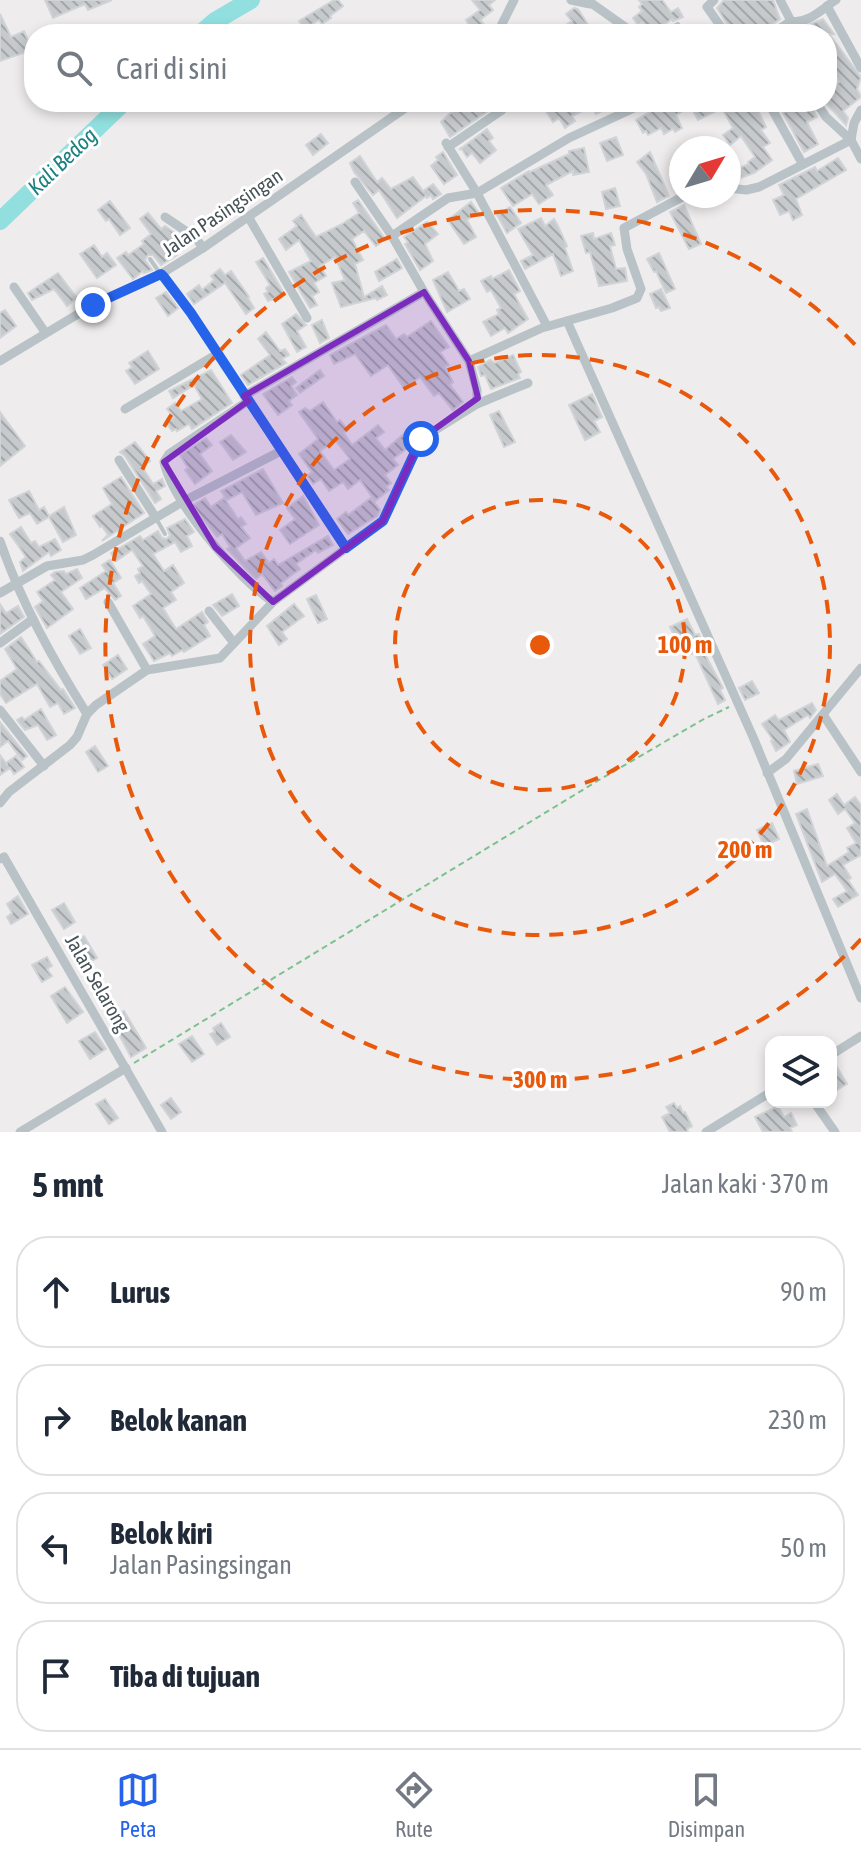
<!DOCTYPE html>
<html lang="id">
<head>
<meta charset="utf-8">
<style>
	:root { --surface:#fff; --page:#f2f2f3; --text:#1f2937; --muted:#747a83; --line:#e0e1e3; --accent:#2563eb }
	body { margin:0; font-family:"Asap Condensed",sans-serif; background:var(--page); color:var(--text) }
	.controls { position:absolute; right:24px; bottom:24px; display:grid; overflow:hidden; border-radius:16px; box-shadow:0 4px 12px #0003 }
	.controls button { width:72px; height:72px; display:grid; place-items:center; padding:0; border:0; border-bottom:2px solid var(--line); background:var(--surface); color:var(--text); font:40px sans-serif }
	.compass { position:absolute; left:669px; top:136px; width:72px; height:72px; border-radius:50%; background:var(--surface); box-shadow:0 4px 12px #0003; rotate:52deg }
	.stop { position:absolute; width:24px; height:24px; margin:-18px; border:6px solid #2563eb; border-radius:50%; background:#fff }
	.stop.end { background:#2563eb; border-color:#fff; box-shadow:0 2px 8px #0008 }
	.list { margin:0; padding:0; list-style:none }
	h2 { display:flex; justify-content:space-between; align-items:center; height:104px; margin:0; padding:0 32px; font-size:34px }
	h2 small { font-size:26px; font-weight:400; color:var(--muted) }
	.list li { display:grid; grid-template-columns:52px 1fr auto; gap:24px; align-items:center; box-sizing:border-box; height:112px; margin:0 16px 16px; padding:0 16px; border:2px solid var(--line); border-radius:32px }
	.list b { display:block; font-size:30px; white-space:nowrap }
	.list p { margin:0; font-size:26px; white-space:nowrap; color:var(--muted) }
	.list em { font-size:26px; font-style:normal; color:var(--muted) }
	.icon { flex:none; width:44px; height:44px; fill:none; stroke:currentColor; stroke-width:2; stroke-linecap:round; stroke-linejoin:round }
	.map { position:relative; flex:none; width:861px; height:1132px; overflow:hidden }
	.search { position:absolute; background:var(--surface); box-shadow:0 4px 12px #0003; left:24px; right:24px; top:24px; height:88px; display:flex; align-items:center; gap:20px; box-sizing:border-box; padding:0 28px; border-radius:32px; color:var(--muted); font-size:30px }
	.sheet { height:616px; background:var(--surface) }
	nav { display:flex; justify-content:space-around; align-items:center; box-sizing:border-box; height:112px; border-top:2px solid var(--line); background:var(--surface); font-size:22px; color:var(--muted) }
	nav a { display:grid; justify-items:center; gap:4px }
	nav .on { color:var(--accent) }
	.map>svg:first-child { display:block }
	.lines { fill:none; stroke-linecap:round; stroke-linejoin:round }
	.river { stroke:#91e0df; stroke-width:18 }
	.building { fill:url(#building-back-hatch); stroke:#d1d4d7; stroke-width:2; fill-rule:evenodd }
	.path { stroke:#7bc28f; stroke-width:2; stroke-dasharray:6 4; stroke-linecap:butt }
	.service { stroke:#b9c3c7; stroke-width:4 }
	.minor { stroke:#b9c3c7; stroke-width:9 }
	.route { stroke:#2563eb; stroke-width:10 }
	.marked { fill:#7b2cbf; fill-opacity:0.2; stroke:#7b2cbf; stroke-width:6; stroke-linejoin:round }
	.ring { fill:none; stroke:#e8590c; stroke-width:4; stroke-dasharray:14 10 }
	.labels { text-anchor:middle; dominant-baseline:central; stroke-width:6; stroke-linejoin:round; paint-order:stroke }
	.street-label { font-size:20px; fill:#475357; stroke:#fff }
	.water-label { font-size:22px; font-style:italic; fill:#1b8080; stroke:#fff }
	.centre { fill:#e8590c; stroke:#fff; stroke-width:4 }
	.ring-label { font-size:24px; text-anchor:middle; font-weight:bold; fill:#e8590c; stroke:#fff; stroke-width:6; stroke-linejoin:round; paint-order:stroke }
</style>
</head>
<body>
<div class="map">
<svg width="861" height="1132" viewBox="0 0 861 1132">
	<defs>
		<pattern id="building-back-hatch" width="6" height="6" patternUnits="userSpaceOnUse" patternTransform="scale(2)"><rect width="6" height="6" fill="#c7cacd"/><path d="M-1 5l2 2M0 0l6 6M5-1l2 2" fill="none" stroke="#a3a7a9"/></pattern>
	</defs>
	<rect width="100%" height="100%" fill="#efeced"/>
	<g class="lines">
		<g class="river">
			<path d="M200 34 215 21 251 0"/>
			<path d="M0 221 124 102"/>
		</g>
	</g>
	<g class="building">
		<path d="M45 0H112L88 10 85 4 53 18Z"/>
		<path d="M334 0H338L343 6 330 16 331 18 322 24 319 20 304 29 299 21Z"/>
		<path d="M472 0H495L489 5 493 10 480 20 486 27 478 34H474L466 20 480 10Z"/>
		<path d="M639 0H662L671 12 678 8 683 17 673 21 672 19 651 34 642 22 638 25 633 18 642 11 639 7 642 4Z"/>
		<path d="M724 0H773L780 19 767 28 765 34H733L717 8Z"/>
		<path d="M574 8 578 9 594 34H563L559 29 572 21 566 14Z"/>
		<path d="M0 14 11 37 24 31 32 50 0 61Z"/>
		<path d="M823 19 834 34H829L861 77 857 89 861 97 843 111 848 118 846 125 825 102 827 90 839 82 827 63V34H785Z"/>
		<path d="M462 102H501L450 137 441 122Z"/>
		<path d="M540 102H603L606 109 596 114 592 106 572 116 575 121 565 128 559 118 553 122Z"/>
		<path d="M654 102H684L688 108 676 115 682 128 675 132 673 129 664 134 661 128 648 135 646 131 643 133 636 120 655 109Z"/>
		<path d="M705 102H754L766 127 761 130 770 143 763 147 772 160 754 173 738 179 734 170 749 164 748 162 755 157 741 136 730 145 723 135 733 128 722 108 698 120 692 109Z"/>
		<path d="M796 102H809L817 117 807 122 818 144 804 152 783 113Z"/>
		<path d="M487 129 493 138 489 141 496 150 480 163 472 153 467 157 461 148 459 150Z"/>
		<path d="M321 134 328 143 313 155 306 145Z"/>
		<path d="M616 137 623 155 607 161 600 143Z"/>
		<path d="M584 148 589 172 573 175V171L546 185 553 195 539 204 532 194 513 206 501 188 529 171 530 172 569 154V151Z"/>
		<path d="M443 152 457 175 444 184 431 166 438 160 436 157Z"/>
		<path d="M650 152 669 196 657 202 646 174 637 162Z"/>
		<path d="M360 156 377 182 382 178 391 189 413 177 423 191 433 184 441 194 433 199 431 195 427 198 426 196 397 218 379 190 373 195 354 172 350 163Z"/>
		<path d="M838 158 846 170 796 199 802 215 793 220 789 211 780 215 773 200 784 195 779 185 815 167 817 171Z"/>
		<path d="M615 188 620 206 606 209 602 192Z"/>
		<path d="M358 200 385 239 376 246 364 231 352 239 363 260 355 264 364 297 382 286 387 295 377 300 376 298 341 307 332 283 345 280 335 257 320 266 326 276 314 283 319 292 312 296 317 305 310 308 289 272 311 261 299 240 286 250 279 239 297 226 293 221 301 215 316 237 342 224 359 213 353 203Z"/>
		<path d="M110 201 130 228 120 235 109 219 106 221 98 210Z"/>
		<path d="M471 202 478 212 467 220 476 237 464 244 448 220Z"/>
		<path d="M684 205 701 244 689 249 670 212Z"/>
		<path d="M510 207 521 223 507 233 497 215Z"/>
		<path d="M148 213 161 229 165 226 182 238 171 246 177 255 161 265 153 255H148L145 260 152 270 144 273 143 271 133 279 117 258 126 252 128 255 144 244 142 241 151 234 140 219Z"/>
		<path d="M541 218 545 226 554 219 558 226 567 246 565 248 573 271 561 276 553 254 525 269 521 261 533 255 518 229Z"/>
		<path d="M427 222 438 234 425 244 433 261 420 270 405 244 408 242 404 237Z"/>
		<path d="M593 233 594 239 611 233 615 245 610 246 616 269 625 268 627 281 599 286 590 252 586 253 581 236Z"/>
		<path d="M94 245 102 257 107 253 116 265 97 278 80 254Z"/>
		<path d="M659 253 675 289 666 293 656 271 654 272 647 259Z"/>
		<path d="M263 258 285 295 268 301 264 294 268 292 266 288 270 285 256 262Z"/>
		<path d="M397 259 402 268 379 281 375 272Z"/>
		<path d="M220 269 225 275 231 271 249 297 248 298 254 308 246 314 225 283 194 304 187 294 199 285 202 290 214 280 211 276Z"/>
		<path d="M509 270 520 291 514 294 528 319 508 333 505 328 491 336 483 322 499 314 497 310 501 308 491 290 487 292 481 281 491 276 492 279Z"/>
		<path d="M448 272 459 291 464 289 470 299 447 312 433 280Z"/>
		<path d="M58 273 77 298 67 306 54 289 32 300 28 293Z"/>
		<path d="M661 289 670 308 661 311 659 307 656 308 650 294Z"/>
		<path d="M166 292 178 308 168 316 156 298Z"/>
		<path d="M5 310 16 326 0 338V313Z"/>
		<path d="M296 314 306 325 297 331 306 347 297 352 282 324Z"/>
		<path d="M322 320 329 338 320 343 312 325Z"/>
		<path d="M431 321 449 347 440 352 449 365 445 367 453 382 450 385 463 402 453 410 439 393 434 396 420 377 404 388 388 365 371 376 355 354 334 364 330 355 386 325 396 339 404 334 407 337Z"/>
		<path d="M266 332 280 351 285 349 289 355 282 359 286 363 248 385 241 375 270 355 258 339Z"/>
		<path d="M148 351 159 369 135 384 126 371 132 367 129 363Z"/>
		<path d="M513 355 521 372 518 374 520 378 491 389 485 375 481 376 478 367 490 360 495 363Z"/>
		<path d="M211 370 232 403 192 429 189 424 177 431 176 429 172 431 166 422 174 417 167 409 175 403 181 411 202 399 194 385 173 398 169 391Z"/>
		<path d="M320 370 324 376 300 393 296 388Z"/>
		<path d="M292 377 296 382 291 386 297 395 289 401 292 405 278 415 263 394Z"/>
		<path d="M592 394 602 417 594 421 600 432 585 440 569 405Z"/>
		<path d="M323 402 337 422 340 420 348 430 344 433 352 445 378 425 384 432 376 438 385 450 412 427 417 433 407 442 409 447 393 459 398 465 385 475 391 483 386 487 389 490 375 501 360 480 348 489 343 482 329 491 321 479 313 484 307 476 312 472 299 454 318 439 299 412 305 408 310 411ZM335 440 350 459 334 470 320 451Z"/>
		<path d="M499 411 515 442 504 447 490 415Z"/>
		<path d="M0 412 25 446 0 466Z"/>
		<path d="M231 435 246 452 233 460 220 442Z"/>
		<path d="M206 438 212 445 200 454 212 471 195 484 185 470 188 468 180 455Z"/>
		<path d="M135 442 150 461 142 467 153 484 162 479 165 486 156 491 161 499 155 503 125 456 120 452Z"/>
		<path d="M263 469 283 503 256 515 242 492 227 500 221 491Z"/>
		<path d="M121 477 144 513 102 541 108 535 102 526 100 527 93 516 112 504 103 488Z"/>
		<path d="M29 491 39 510 44 507 49 516 64 507 76 535 63 542 49 517 37 524 30 513 19 518 9 500Z"/>
		<path d="M303 496 319 525 290 544 280 530 295 519 287 508Z"/>
		<path d="M205 498 211 507 224 498 238 519 241 517 246 524 241 527 250 538 236 548 245 561 261 552 269 563 274 559 278 565 328 536 333 545 318 553 316 550 296 564 300 569 281 583 282 586 275 591 262 574 256 579 248 571 227 549 230 547 222 534 217 537 199 514 193 505Z"/>
		<path d="M371 498 380 510 377 516 348 534 337 519 346 512 348 515Z"/>
		<path d="M185 519 194 532 187 536 192 546 181 552 175 542 153 554 164 571 173 565 184 583 171 592 176 600 163 608 176 629 202 612 208 622 204 625 210 636 184 652 182 650 172 656 170 653 154 661 143 644 155 636 143 616 140 618 133 606 151 594 142 581 139 583 135 576 140 573 138 569 143 566 132 550 116 561 111 553 140 536 143 540 158 531 162 538 167 539 170 535 167 528Z"/>
		<path d="M21 527 31 543 35 541 39 547 55 539 61 550 51 556 49 552 23 571 20 562 26 557 10 534Z"/>
		<path d="M110 560 121 578 113 583 121 596 115 600 105 588 86 599 80 588 106 571 102 565Z"/>
		<path d="M77 569 82 578 61 592 73 609 47 628 35 607 43 601 37 592 55 580 51 575 55 572 64 571 66 574Z"/>
		<path d="M232 594 239 606 222 616 213 605Z"/>
		<path d="M316 595 327 619 318 623 307 599Z"/>
		<path d="M0 604 6 613 18 606 24 617 0 634Z"/>
		<path d="M294 604 304 616 282 632 287 639 279 645 267 626Z"/>
		<path d="M687 619 695 635 699 634 705 648 702 649 723 688 720 690 725 700 718 704 695 653 691 654 681 635 675 637 670 627Z"/>
		<path d="M80 629 91 648 80 654 69 636Z"/>
		<path d="M21 637 37 662 39 661 61 690 63 689 75 708 64 714 58 703 50 707 37 684 6 703 0 694V681L17 669 5 649Z"/>
		<path d="M118 655 127 669 112 679 103 665Z"/>
		<path d="M752 681 759 693 745 700 739 688Z"/>
		<path d="M812 703 816 710 810 718 808 715 784 730 790 742 776 751 771 741 773 740 762 724 775 715 779 720Z"/>
		<path d="M41 709 56 735 47 740 38 725 25 730 17 720 22 717 24 720Z"/>
		<path d="M0 722 27 756 22 760 8 741 0 747Z"/>
		<path d="M95 746 108 766 98 772 86 752Z"/>
		<path d="M0 755 8 766 6 763 16 756 24 767 14 774 10 768 0 775Z"/>
		<path d="M818 764 823 776 797 784 794 771Z"/>
		<path d="M837 794 844 805 855 797 861 805V855L843 865 851 878 848 880 858 895 838 907 833 899 847 891 835 874 822 882 796 814 807 809 827 866 849 852 847 848 856 843 847 828 855 823 845 809 838 814 829 800Z"/>
		<path d="M772 823 779 839 764 846 757 830Z"/>
		<path d="M18 896 28 914 11 924 7 917 12 913 7 904Z"/>
		<path d="M64 903 75 922 64 929 52 910Z"/>
		<path d="M84 936 97 958 83 966 70 944Z"/>
		<path d="M47 957 52 966 47 969 52 976 42 982 32 965Z"/>
		<path d="M65 987 83 1012 67 1023 51 996Z"/>
		<path d="M124 1011 146 1048 131 1057 111 1019Z"/>
		<path d="M221 1023 230 1037 217 1045 210 1034 215 1032 213 1028Z"/>
		<path d="M95 1032 106 1049 90 1059 79 1041Z"/>
		<path d="M192 1036 204 1054 192 1062 179 1044Z"/>
		<path d="M831 1062H834L847 1084 837 1090 831 1080Z"/>
		<path d="M171 1098 181 1112 171 1119 161 1105Z"/>
		<path d="M105 1099 118 1118 109 1124 96 1104Z"/>
		<path d="M674 1103 677 1108 680 1106 683 1113 685 1112 692 1126 687 1129 688 1132H670L662 1117 670 1113 666 1107Z"/>
		<path d="M778 1106 784 1117 791 1113 797 1125 790 1128 792 1132H763L755 1117Z"/>
	</g>
	<g class="lines">
		<path class="path" d="M134 1063 599 780 704 719 729 707"/>
		<g class="service">
			<path d="M659 34 678 24"/>
			<path d="M150 259 159 272"/>
			<path d="M157 520 165 534"/>
		</g>
		<g class="minor">
			<path d="M571 0 590 4"/>
			<path d="M587 0 635 34"/>
			<path d="M714 0 707 7 726 34"/>
			<path d="M780 0 791 21"/>
			<path d="M827 6 861 68"/>
			<path d="M497 34 514 0"/>
			<path d="M772 34 791 21C807 25 823 8 836 0"/>
			<path d="M768 102 802 163"/>
			<path d="M816 102 826 117 851 140 861 159"/>
			<path d="M851 140 854 123 861 110"/>
			<path d="M446 143 477 193 547 326"/>
			<path d="M448 147 502 110"/>
			<path d="M355 182 392 236 424 292"/>
			<path d="M729 188 746 190 759 187 851 140"/>
			<path d="M165 217 196 238 203 248"/>
			<path d="M249 218 307 318"/>
			<path d="M392 236 448 198 477 193 569 138 647 102"/>
			<path d="M161 274 191 313 346 548"/>
			<path d="M14 287 45 332"/>
			<path d="M567 321 753 737 861 998"/>
			<path d="M0 361 93 305 161 274 203 248 414 102"/>
			<path d="M244 396 424 292 469 361"/>
			<path d="M248 401 169 454 164 462C173 503 238 579 273 602"/>
			<path d="M477 404 528 383"/>
			<path d="M125 409 217 354"/>
			<path d="M119 460 156 518"/>
			<path d="M0 541C21 602 52 658 87 714"/>
			<path d="M0 593 47 566 83 560 93 555 184 501 281 451"/>
			<path d="M108 602 147 670"/>
			<path d="M209 611 234 643"/>
			<path d="M0 643 33 619"/>
			<path d="M0 710 44 766"/>
			<path d="M824 716 861 772"/>
			<path d="M767 773 786 759 861 668"/>
			<path d="M0 803 9 792 70 745 77 737 87 714 96 705 147 670 220 658 273 602 383 521 421 439 477 404V390L469 361 542 328 612 308 637 298 641 289 627 249 624 228 684 196"/>
			<path d="M0 859 4 857 162 1132"/>
			<path d="M831 1055 861 1036"/>
			<path d="M814 1102 835 1132"/>
			<path d="M20 1132 126 1068"/>
			<path d="M706 1132 771 1092"/>
		</g>
	</g>
	<g class="lines">
		<path class="route" d="M93 305 161 274 164 277 191 313 346 548 383 521 421 439"/>
	</g>
	<path class="marked" d="M424 292 469 361 478 398 421 439 383 521 273 602 215 547 164 462 248 401 244 396Z"/>
	<g class="ring">
		<circle cx="540" cy="645" r="145"/>
		<circle cx="540" cy="645" r="290"/>
		<path d="M861 939A435 435 0 1 1 861 351"/>
	</g>
	<g class="labels">
		<g class="street-label">
			<text transform="translate(222 212) rotate(-34)">Jalan Pasingsingan</text>
			<text transform="translate(98 983) rotate(60)">Jalan Selarong</text>
		</g>
		<g class="water-label">
			<text transform="translate(62 161) rotate(-44)">Kali Bedog</text>
		</g>
	</g>
	<circle cx="540" cy="645" r="12" class="centre"/>
	<g class="ring-label">
		<text x="685" y="653">100 m</text>
		<text x="745" y="858">200 m</text>
		<text x="540" y="1088">300 m</text>
	</g>
</svg>
<div class="controls">
<button><svg class="icon" aria-label="layers" viewBox="0 0 24 24"><path d="M12 4l9 5-9 5-9-5zM3 14l9 5 9-5"/></svg></button>
</div>
<svg class="compass" viewBox="-18 -18 36 36"><path d="M0-13l5 13h-10z" fill="#e53935"/><path d="M0 13l5-13h-10z" fill="#747a83"/></svg>
<div class="stop" style="left:421px;top:439px"></div>
<div class="stop end" style="left:93px;top:305px"></div>
<div class="search"><svg class="icon" aria-label="search" viewBox="0 0 24 24"><circle cx="10" cy="10" r="6"/><path d="M15 15l6 6"/></svg>Cari di sini</div>
</div>
<section class="sheet">
<h2>5 mnt<small>Jalan kaki · 370 m</small></h2>
<ul class="list">
<li><svg class="icon" aria-label="ahead" viewBox="0 0 24 24"><path d="M12 20V5M6 11l6-6 6 6"/></svg><div><b>Lurus</b></div><em>90 m</em></li>
<li><svg class="icon" aria-label="right" viewBox="0 0 24 24"><path d="M7 20v-9h11M14 6l5 5-5 5"/></svg><div><b>Belok kanan</b></div><em>230 m</em></li>
<li><svg class="icon" aria-label="left" viewBox="0 0 24 24"><path d="M17 20v-9H6M10 6l-5 5 5 5"/></svg><div><b>Belok kiri</b><p>Jalan Pasingsingan</p></div><em>50 m</em></li>
<li><svg class="icon" aria-label="arrive" viewBox="0 0 24 24"><path d="M6 21V4h12l-3 4 3 4H6"/></svg><div><b>Tiba di tujuan</b></div></li>
</ul>
</section>
<nav>
<a class="on"><svg class="icon" aria-label="map" viewBox="0 0 24 24"><path d="M3 6l6-2 6 2 6-2v14l-6 2-6-2-6 2zM9 4v14M15 6v14"/></svg>Peta</a>
<a><svg class="icon" aria-label="directions" viewBox="0 0 24 24"><path d="M12 3l9 9-9 9-9-9zM9 14v-3h6M13 9l2 2-2 2"/></svg>Rute</a>
<a><svg class="icon" aria-label="saved" viewBox="0 0 24 24"><path d="M7 4h10v16l-5-4-5 4z"/></svg>Disimpan</a>
</nav>
</body>
</html>
